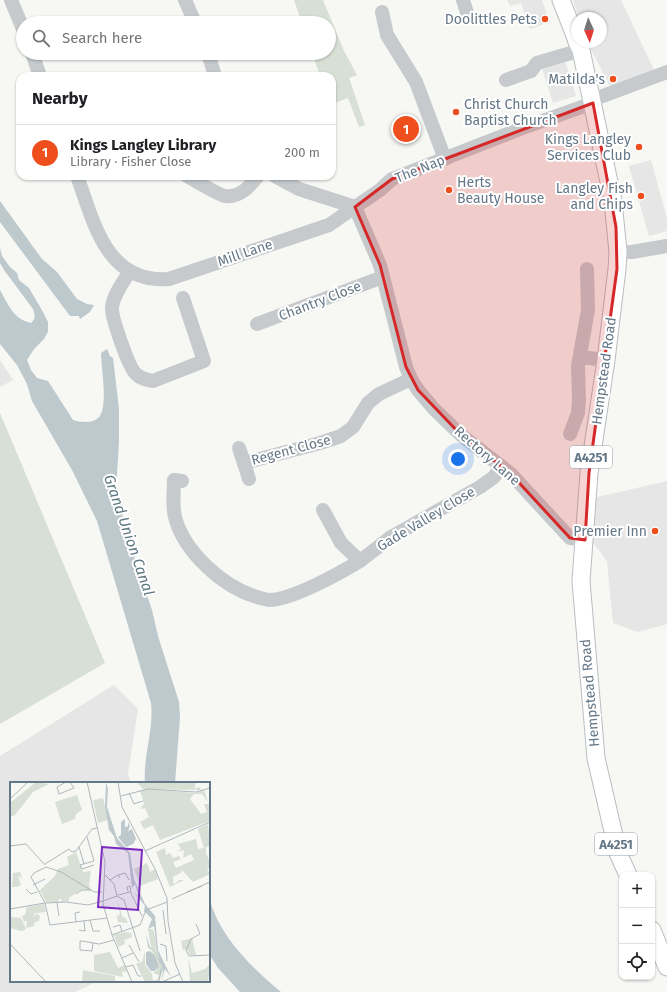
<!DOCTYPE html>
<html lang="en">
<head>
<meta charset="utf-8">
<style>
	:root { --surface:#fff; --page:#f6f6f6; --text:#202124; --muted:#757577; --line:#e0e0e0; --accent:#ef4f1c }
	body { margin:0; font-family:"Fira Sans",sans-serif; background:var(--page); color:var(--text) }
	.controls { position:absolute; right:12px; bottom:12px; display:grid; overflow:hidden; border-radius:8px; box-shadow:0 1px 3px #0004 }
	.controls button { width:36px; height:36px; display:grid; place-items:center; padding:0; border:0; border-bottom:1px solid var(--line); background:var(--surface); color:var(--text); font:20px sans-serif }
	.compass { position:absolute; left:571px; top:12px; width:36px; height:36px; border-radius:50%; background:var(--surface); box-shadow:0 1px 3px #0004; rotate:176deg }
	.you { position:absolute; left:458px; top:459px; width:14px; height:14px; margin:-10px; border:3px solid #fff; border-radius:50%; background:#1a73e8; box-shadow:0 0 0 6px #1a73e833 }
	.badge { display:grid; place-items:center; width:26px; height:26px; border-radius:50%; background:var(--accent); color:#fff; font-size:13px; font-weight:700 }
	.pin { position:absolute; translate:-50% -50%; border:2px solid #fff; box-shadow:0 1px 4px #0006 }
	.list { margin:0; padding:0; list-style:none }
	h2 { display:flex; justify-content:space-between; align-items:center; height:52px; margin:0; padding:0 16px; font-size:17px }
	h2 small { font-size:13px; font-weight:400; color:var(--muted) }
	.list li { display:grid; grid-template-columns:26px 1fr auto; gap:12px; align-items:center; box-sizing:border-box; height:56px; padding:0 16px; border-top:1px solid var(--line) }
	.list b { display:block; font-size:15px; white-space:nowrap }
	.list p { margin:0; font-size:13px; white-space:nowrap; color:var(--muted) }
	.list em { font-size:13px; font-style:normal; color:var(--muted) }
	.icon { flex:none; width:22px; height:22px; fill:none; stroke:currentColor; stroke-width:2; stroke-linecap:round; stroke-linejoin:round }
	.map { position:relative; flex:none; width:667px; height:992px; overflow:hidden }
	.search { position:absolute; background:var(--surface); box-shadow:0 1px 3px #0004; left:16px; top:16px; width:320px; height:44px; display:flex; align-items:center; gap:10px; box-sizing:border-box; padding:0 14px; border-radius:22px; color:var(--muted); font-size:15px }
	.panel { position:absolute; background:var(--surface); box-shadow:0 1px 3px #0004; left:16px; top:72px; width:320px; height:108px; border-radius:12px }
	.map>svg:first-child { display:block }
	.built { fill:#e5e6e5 }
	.green { fill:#d8dfd4 }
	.water { fill:#bdc9cd }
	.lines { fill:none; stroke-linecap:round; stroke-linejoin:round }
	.major-casing { stroke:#b9bdc1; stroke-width:19 }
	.minor { stroke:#c6cacd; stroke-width:14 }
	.major { stroke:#fff; stroke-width:17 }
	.marked { fill:#d62828; fill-opacity:0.2; stroke:#d62828; stroke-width:3; stroke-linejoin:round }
	.poi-dot { fill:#ef4f1c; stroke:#fff; stroke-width:1.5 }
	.labels { text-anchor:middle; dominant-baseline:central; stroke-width:4; stroke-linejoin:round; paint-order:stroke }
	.shield { fill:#fff; stroke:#92a0ab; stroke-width:1 }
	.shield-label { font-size:13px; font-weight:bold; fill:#647787 }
	.poi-label { font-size:14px; fill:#647787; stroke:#fff; text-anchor:end }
	.street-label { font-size:14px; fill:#647787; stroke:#fff }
	.water-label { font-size:15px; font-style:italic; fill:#5f7983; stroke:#fff }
	.inset-road { fill:none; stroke:#afb8be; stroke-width:1 }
	.view { fill:#7b2cbf; fill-opacity:0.15; stroke:#7b2cbf; stroke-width:2 }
	.inset-edge { fill:none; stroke:#647787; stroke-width:2 }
</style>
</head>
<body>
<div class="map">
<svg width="667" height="992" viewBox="0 0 667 992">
	<rect width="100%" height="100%" fill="#f7f7f4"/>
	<g class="built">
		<path d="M507 0H542L550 22 530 29 521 3 510 6Z"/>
		<path d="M573 0H621L654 70 610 86 587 42H601V18H579Z"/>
		<path d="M564 58 576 96 553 103 541 66Z"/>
		<path d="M651 160 667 219V231L649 236 629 166Z"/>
		<path d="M0 360 13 380 0 387Z"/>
		<path d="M667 481V624L638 632 613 623 607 561 591 540 593 498Z"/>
		<path d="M114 685 138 709 128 774 131 783H11V981H98L75 992H0V756Z"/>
	</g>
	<g class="green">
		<path d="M294 0H323L344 51 357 75 349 78 365 125 359 127 348 98 332 104V76H320L312 53H329V23H302Z"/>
		<path d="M0 413 105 663 0 724Z"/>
	</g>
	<g class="water">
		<path d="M0 201 42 259 57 272 77 299 87 304 94 305 90 312 80 319 79 316H70L0 222Z"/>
		<path d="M0 248 2 256 10 267 17 273 19 280 29 288 43 312 48 322V332L44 339 34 349 27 360 31 370 37 378 48 381 73 420C80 422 91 424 98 418 109 409 101 367 101 353L107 349 110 356 113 358 119 409V441L116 492 135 560 152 610 158 636 179 702 180 717 175 783H145C143 756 154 730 151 703L97 521 72 470 32 401 27 384 17 365 0 344V290C8 304 13 319 31 323 36 318 35 315 33 309L4 270 0 263Z"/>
		<path d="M209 898C220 937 250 966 281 992H240L218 968 209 954Z"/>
	</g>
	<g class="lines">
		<defs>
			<g id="major">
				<path d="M561 0 577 41"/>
				<path d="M577 42 581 50 613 201 618 252 617 269 606 360 589 473 581 581 596 758 618 853 628 875"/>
				<path d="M652 930 667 967"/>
			</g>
		</defs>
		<use href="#major" class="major-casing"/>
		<g class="minor">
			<path d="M11 0 23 29"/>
			<path d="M185 0 195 23"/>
			<path d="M463 0 468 16"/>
			<path d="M382 12 387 35 416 82 445 159"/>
			<path d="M32 53 40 76"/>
			<path d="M208 53 215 76"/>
			<path d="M506 80 531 71 537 63 581 50"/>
			<path d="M592 100 667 72"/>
			<path d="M77 176C94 222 106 284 169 279L329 225 355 207"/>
			<path d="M187 176C194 180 219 195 225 196 240 198 250 186 258 176"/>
			<path d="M275 176 299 189 355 207"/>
			<path d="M618 252H632L667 246"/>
			<path d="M130 271C123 282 114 294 112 307 111 317 129 368 136 374 141 379 147 380 153 381L204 361 183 298"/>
			<path d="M257 324 383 277"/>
			<path d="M580 357 606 360"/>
			<path d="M570 434 578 413 579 399 578 366 588 310 587 269"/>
			<path d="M239 448 244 463"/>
			<path d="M249 479 244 463 320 443 341 436 353 427 368 403 379 394 411 379"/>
			<path d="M182 481 174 480C174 492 172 505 175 517 184 552 223 587 257 597 261 598 265 600 269 600 292 600 340 573 360 561"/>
			<path d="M323 510 341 543 360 561 391 537 480 487 494 477 501 466"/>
			<path d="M585 540 570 538 511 474 461 435 434 409 418 390 411 379 406 367 380 265 355 207 380 190 392 179 520 129 593 103"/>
		</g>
		<use href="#major" class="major"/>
	</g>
	<path class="marked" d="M593 103 616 227 617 269 589 473 585 540 570 538 511 474 461 435 418 390 406 367 380 265 355 207 392 179Z"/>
	<g class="poi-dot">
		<circle cx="545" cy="19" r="4"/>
		<circle cx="613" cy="79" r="4"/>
		<circle cx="456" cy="112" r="4"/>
		<circle cx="639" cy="147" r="4"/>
		<circle cx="449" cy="190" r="4"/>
		<circle cx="641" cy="196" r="4"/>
		<circle cx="655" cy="531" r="4"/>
	</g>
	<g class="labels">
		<g class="shield">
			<rect x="570" y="446" width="42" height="22" rx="3"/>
			<rect x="595" y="833" width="42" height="22" rx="3"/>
		</g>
		<g class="shield-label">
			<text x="591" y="457">A4251</text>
			<text x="616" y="844">A4251</text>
		</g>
		<g class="poi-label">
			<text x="537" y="19">Doolittles Pets</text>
			<text x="605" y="79">Matilda's</text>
			<text x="464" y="104" text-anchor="start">Christ Church<tspan x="464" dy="16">Baptist Church</tspan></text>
			<text x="631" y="139">Kings Langley<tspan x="631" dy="16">Services Club</tspan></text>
			<text x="457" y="182" text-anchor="start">Herts<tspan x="457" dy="16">Beauty House</tspan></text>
			<text x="633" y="188">Langley Fish<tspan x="633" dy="16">and Chips</tspan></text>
			<text x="647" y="531">Premier Inn</text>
		</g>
		<g class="street-label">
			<text transform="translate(420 169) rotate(-22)">The Nap</text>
			<text transform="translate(245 253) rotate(-19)">Mill Lane</text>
			<text transform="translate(320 301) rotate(-21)">Chantry Close</text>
			<text transform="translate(604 371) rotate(-82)">Hempstead Road</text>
			<text transform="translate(291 450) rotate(-15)">Regent Close</text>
			<text transform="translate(487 456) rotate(41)">Rectory Lane</text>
			<text transform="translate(426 519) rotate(-31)">Gade Valley Close</text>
			<text transform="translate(590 693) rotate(-95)">Hempstead Road</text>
		</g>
		<g class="water-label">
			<text transform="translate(129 535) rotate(71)">Grand Union Canal</text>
		</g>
	</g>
	<g transform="translate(10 782)">
		<rect width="200" height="200" fill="#f7f7f4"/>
		<path d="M26 0 39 2 23 10 5 33 0 35V21ZM127 0H186L184 7 189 5 191 8 133 7ZM138 7 185 11 194 8 198 20 192 12H184L180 17 191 32 197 30 194 22H199L200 39 150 58 143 43 134 47 130 40 139 35 135 26 130 27 134 22 130 8ZM67 13 72 28 66 32 65 37 52 42 45 20ZM93 16 98 38 88 41 83 18ZM198 42 200 64 196 65V71L199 78 200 85 197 87 200 92 183 100 171 87 172 90 163 95V100L165 102 169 98H174L160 105 146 70 155 66 156 73 160 71 163 76 169 74 171 77 163 80 166 86 184 78 181 72 173 76 174 68 167 70 171 67 168 62 186 57 188 67 194 66 188 47ZM66 70 73 90 81 89 79 103 82 109 72 107 59 116V119L51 120 52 117H49L48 120H36L31 110H28L45 94 48 87 59 83 57 75ZM137 81 140 90 145 87 148 97 130 104 124 87ZM3 91 10 90 12 97 8 93 11 103 7 105H2ZM107 118 113 136 115 135 118 141 108 140 107 135 105 136 110 132ZM34 122 36 130 24 131 25 135 26 131 30 134 29 139 25 140 26 144 24 139V144L16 146 17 139 14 140 12 134 15 133 17 125ZM1 135 11 136 16 147 12 149 18 150 11 149 0 146ZM138 147H143L153 187 149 200H135L126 182 132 180 135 169V183L142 192 143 199 148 197 149 193 143 191 149 185 142 170 145 171 138 165H141ZM115 150 121 151 122 155 114 158 115 162 108 165 104 153ZM182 156 186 173H180L177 167 173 168 171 159ZM100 170 108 186 114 183 117 189 112 190 113 195 84 189V173ZM178 175 182 191 195 187 200 182 198 200H180ZM73 188 105 194V200H72Z" fill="#d8dfd4"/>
		<path d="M96 0 98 7 97 25 107 56 120 71 124 97 135 122 145 134 148 168 161 195 155 187 151 200 153 190 152 184 150 180 152 189 149 200H148L151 184 146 172 138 165 136 152 142 137 134 129 135 124 123 109 129 115 125 102 122 106 118 71 106 62 104 54 99 48 95 24ZM144 144 147 167 150 179 146 171 140 166 136 152 138 147ZM115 37V45L118 44V40L120 44 118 49 122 47 126 57 123 62 116 65 108 55 111 53V40ZM140 169 145 174 149 185 144 189H141L136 182V170Z" fill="#bdc9cd" fill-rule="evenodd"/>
		<path class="inset-road" d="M56 0 47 5 49 12 64 6 60 0M77 0 95 80 93 122 102 153 122 200M108 0 112 25 145 87 157 116 158 139 165 181 173 200M119 11 124 22 133 19M111 14 138 7 186 10 200 6M0 17 18 0M77 55 84 79 70 83 72 87 84 83M0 64 16 62 35 83M69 65 74 82M135 69 200 40M35 82 59 67 62 70 66 69 82 47 87 46M36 85 51 90 84 110H92M108 93 115 91 119 98M100 98 108 93 110 96M23 103 35 97M16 107 21 112 27 110M118 109 117 105 120 104 121 111M177 110 192 104M121 111 132 134M66 112 72 108H80M108 113 120 110M107 114 114 118 130 169M162 117 200 100M93 119 107 114 104 102 95 93M35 121 40 143 97 136M35 121 21 95 24 91 36 85M47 121 49 134M0 127 35 121 56 120 78 123 93 119M153 128 156 152M80 138 83 149H90M66 140 65 131 70 130M103 145 110 143 112 150M69 148 75 149 74 139M102 153 130 143 136 128 157 120M83 161 82 169 70 168V159H72L89 162 104 158M0 162 36 200M150 162 156 164 157 179M119 163 129 180M176 168 181 157 190 152 186 142M176 168 179 174 200 173M112 176 123 171M116 185 123 183 128 194H131M152 200 170 192"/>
		<path class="view" d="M92 65 132 68 128 128 88 125Z"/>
		<rect width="200" height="200" class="inset-edge"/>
	</g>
</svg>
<div class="controls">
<button>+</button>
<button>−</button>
<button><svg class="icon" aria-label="locate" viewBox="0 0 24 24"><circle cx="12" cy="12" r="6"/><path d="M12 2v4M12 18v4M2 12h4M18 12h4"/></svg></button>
</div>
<svg class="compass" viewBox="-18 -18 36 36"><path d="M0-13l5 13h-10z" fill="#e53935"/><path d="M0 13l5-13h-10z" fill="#757577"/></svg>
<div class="you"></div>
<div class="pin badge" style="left:406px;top:129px">1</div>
<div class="search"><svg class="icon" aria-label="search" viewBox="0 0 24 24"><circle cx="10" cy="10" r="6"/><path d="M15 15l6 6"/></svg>Search here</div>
<section class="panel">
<h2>Nearby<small></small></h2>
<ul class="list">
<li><span class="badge">1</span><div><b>Kings Langley Library</b><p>Library · Fisher Close</p></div><em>200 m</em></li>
</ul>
</section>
</div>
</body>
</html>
